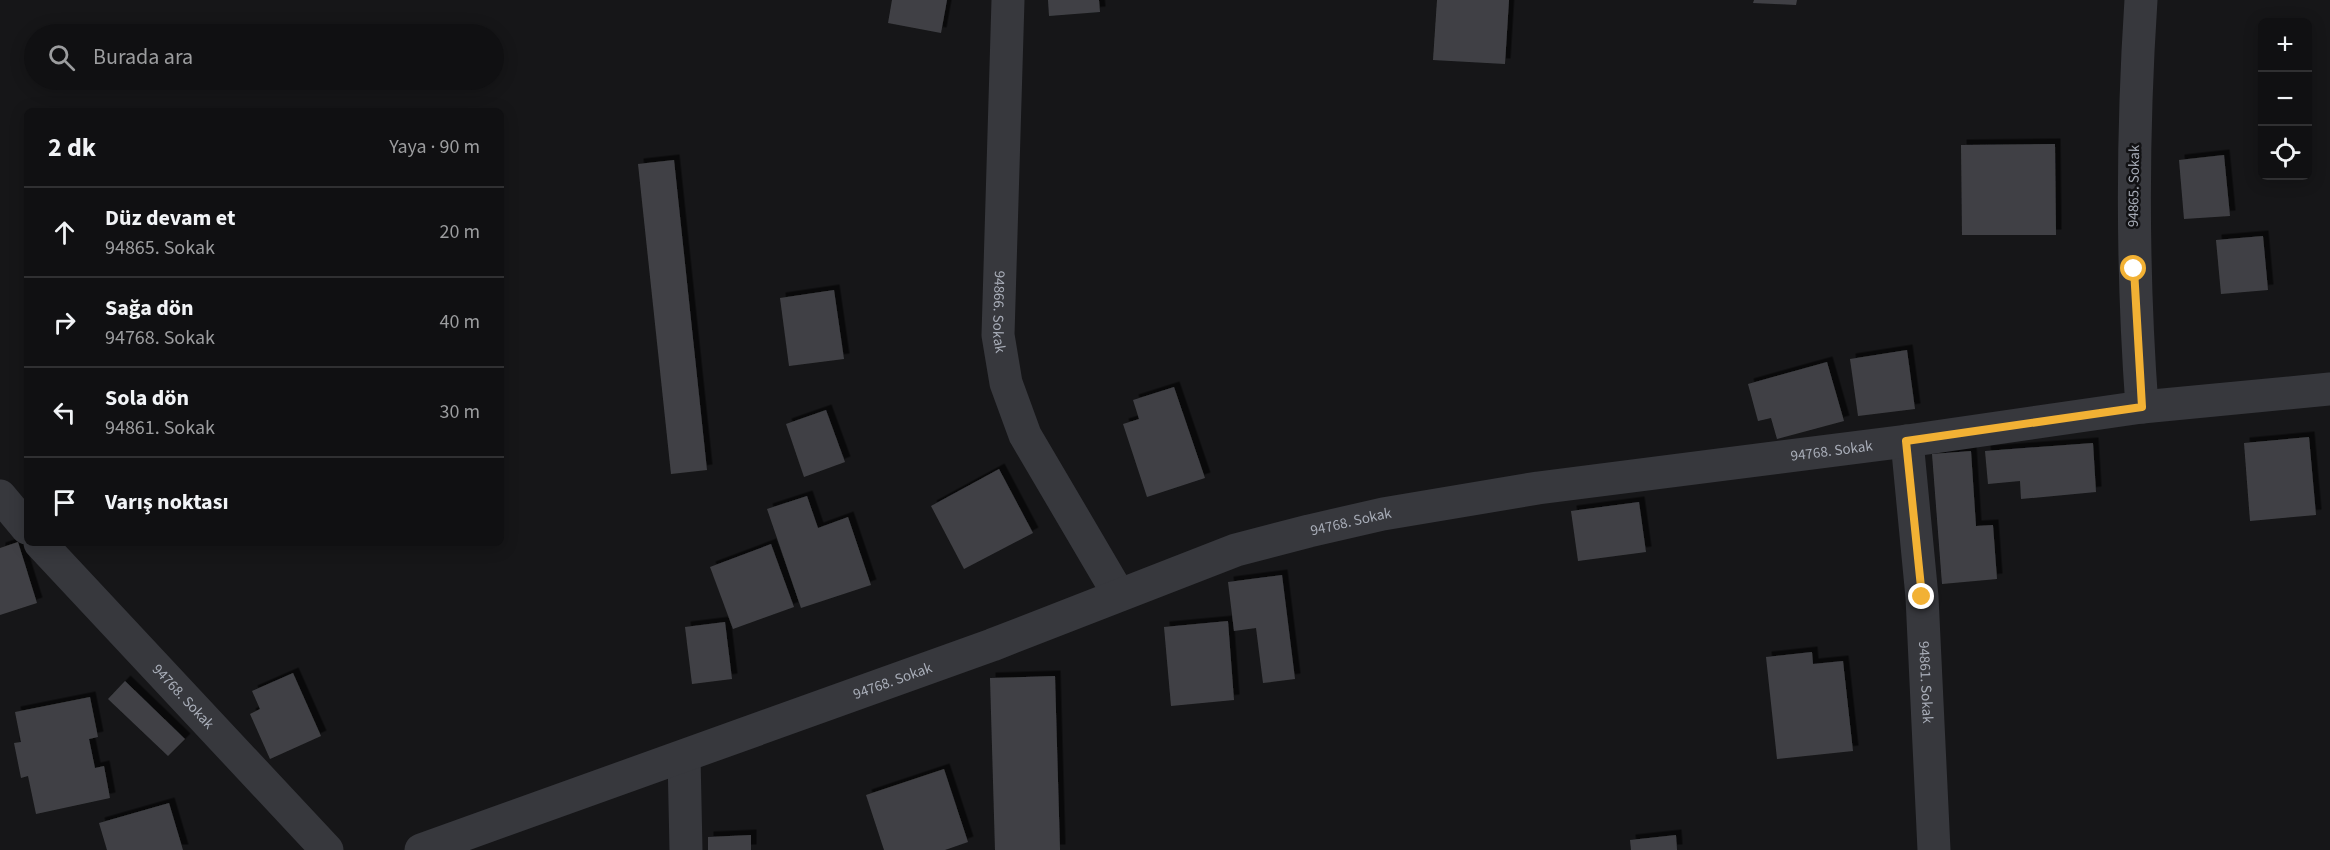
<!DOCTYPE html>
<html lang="tr">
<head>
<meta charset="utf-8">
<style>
	:root { --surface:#101012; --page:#1e1e20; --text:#f1f3f6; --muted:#9c9d9f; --line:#303032 }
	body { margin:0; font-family:"Source Sans 3",sans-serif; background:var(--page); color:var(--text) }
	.controls { position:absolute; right:18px; top:18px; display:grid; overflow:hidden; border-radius:9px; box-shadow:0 3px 15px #0003 }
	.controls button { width:54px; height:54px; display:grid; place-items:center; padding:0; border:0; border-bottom:2px solid var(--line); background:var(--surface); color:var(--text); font:30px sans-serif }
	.stop { position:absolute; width:18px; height:18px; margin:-14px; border:4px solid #f2b134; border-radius:50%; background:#fff }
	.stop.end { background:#f2b134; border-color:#fff; box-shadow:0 2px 6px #0008 }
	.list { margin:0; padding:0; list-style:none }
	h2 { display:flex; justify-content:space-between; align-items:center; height:78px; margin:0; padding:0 24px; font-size:26px }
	h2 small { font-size:20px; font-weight:400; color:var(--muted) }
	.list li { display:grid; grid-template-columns:39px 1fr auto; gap:18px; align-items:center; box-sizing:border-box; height:90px; padding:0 24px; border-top:2px solid var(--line) }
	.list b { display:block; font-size:22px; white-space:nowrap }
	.list p { margin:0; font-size:20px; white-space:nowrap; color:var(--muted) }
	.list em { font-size:20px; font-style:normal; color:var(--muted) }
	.icon { flex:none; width:33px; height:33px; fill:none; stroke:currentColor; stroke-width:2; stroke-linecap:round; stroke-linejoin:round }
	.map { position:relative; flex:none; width:2330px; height:850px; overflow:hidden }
	.search { position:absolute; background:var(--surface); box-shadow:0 3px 15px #0003; left:24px; top:24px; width:480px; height:66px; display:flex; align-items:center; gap:15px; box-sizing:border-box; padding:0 21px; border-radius:33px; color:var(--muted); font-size:22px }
	.panel { position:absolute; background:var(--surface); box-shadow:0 3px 15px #0003; left:24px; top:108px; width:480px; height:438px; border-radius:9px }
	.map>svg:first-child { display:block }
	.building { fill:#404145; filter:url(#shadow) }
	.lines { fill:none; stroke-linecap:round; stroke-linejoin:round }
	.minor { stroke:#37383d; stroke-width:33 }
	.route { stroke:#f2b134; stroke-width:8 }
	.labels { text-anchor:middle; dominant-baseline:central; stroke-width:5; stroke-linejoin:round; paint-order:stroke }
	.street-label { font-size:15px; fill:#a8adb8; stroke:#111113 }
</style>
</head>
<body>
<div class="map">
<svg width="2330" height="850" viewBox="0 0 2330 850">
	<defs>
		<filter id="shadow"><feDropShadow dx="5.5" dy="-5.5" stdDeviation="0" flood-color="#0009"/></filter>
	</defs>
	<rect width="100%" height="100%" fill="#161618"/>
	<g class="building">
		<path d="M892 0H947L941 33 888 23Z"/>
		<path d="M1048 0H1099L1100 12 1049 16Z"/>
		<path d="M1437 0H1509L1505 64 1433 60Z"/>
		<path d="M1754 0H1797L1796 5 1753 3Z"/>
		<path d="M2055 144 2056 235H1962L1961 145Z"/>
		<path d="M2224 155 2230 216 2184 219 2179 160Z"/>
		<path d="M674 160 707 470 671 474 638 164Z"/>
		<path d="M2263 236 2268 290 2221 294 2216 240Z"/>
		<path d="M834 290 844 359 789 366 780 298Z"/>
		<path d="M1907 350 1915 409 1858 416 1850 359Z"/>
		<path d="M1827 362 1844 421 1777 439 1771 418 1758 421 1748 384Z"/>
		<path d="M1174 387 1205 478 1147 497 1123 424 1139 419 1133 400Z"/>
		<path d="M826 410 845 462 804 477 786 424Z"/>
		<path d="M2309 437 2316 515 2250 521 2244 443Z"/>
		<path d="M2093 443 2096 492 2021 499 2020 481 1988 484 1985 451Z"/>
		<path d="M1971 451 1976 526 1993 525 1997 579 1942 584 1932 454Z"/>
		<path d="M999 469 1033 533 964 569 931 506Z"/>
		<path d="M807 496 818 528 848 517 871 585 801 608 767 509Z"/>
		<path d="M1639 502 1646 552 1578 561 1571 511Z"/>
		<path d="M18 542 37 603 0 615V548Z"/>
		<path d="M771 544 794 607 733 629 710 567Z"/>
		<path d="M1282 575 1295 679 1263 683 1256 628 1234 631 1228 582Z"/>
		<path d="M1228 621 1234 700 1171 706 1164 627Z"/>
		<path d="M725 622 732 679 692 684 685 627Z"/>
		<path d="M1812 652 1813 664 1843 661 1853 751 1777 759 1766 657Z"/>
		<path d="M293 673 321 736 270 759 250 714 260 709 252 691Z"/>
		<path d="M1055 676 1060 850H995L990 678Z"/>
		<path d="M125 681 185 739 168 756 108 699Z"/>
		<path d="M90 697 98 737 89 739 95 768 104 766 110 798 36 814 28 776 21 778 14 743 21 742 15 712Z"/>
		<path d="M944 769 968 842 945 850H884L866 795Z"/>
		<path d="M169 803 183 850H107L99 823Z"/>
		<path d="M751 835V850H708V837Z"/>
		<path d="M1676 835 1677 850H1631L1630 840Z"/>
	</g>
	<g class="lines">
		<g class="minor">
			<path id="s1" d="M1008 0 998 335 1006 383 1025 435 1119 595"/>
			<path d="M2141 0C2132 136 2132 271 2142 407"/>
			<path id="s2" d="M1907 441 1922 597 1934 850"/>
			<path d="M0 496 27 528"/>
			<path id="s3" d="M40 543 327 850"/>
			<path d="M684 756 686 850"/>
			<path id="s4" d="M421 850 992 645 1236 550 1309 531 1383 514 1538 488 1907 441 2142 407 2330 389"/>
		</g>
	</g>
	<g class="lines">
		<path class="route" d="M1922 597 1906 441 2142 407 2134 269"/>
	</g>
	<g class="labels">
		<g class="street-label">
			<text transform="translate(2134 186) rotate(-89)">94865. Sokak</text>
			<text stroke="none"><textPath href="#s1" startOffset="312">94866. Sokak</textPath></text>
			<text stroke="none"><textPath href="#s4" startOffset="1473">94768. Sokak</textPath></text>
			<text stroke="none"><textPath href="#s4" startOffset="987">94768. Sokak</textPath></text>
			<text stroke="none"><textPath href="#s4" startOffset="501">94768. Sokak</textPath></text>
			<text stroke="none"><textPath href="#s2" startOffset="242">94861. Sokak</textPath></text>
			<text stroke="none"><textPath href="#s3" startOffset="210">94768. Sokak</textPath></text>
		</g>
	</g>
</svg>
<div class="controls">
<button>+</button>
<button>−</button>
<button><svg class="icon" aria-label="locate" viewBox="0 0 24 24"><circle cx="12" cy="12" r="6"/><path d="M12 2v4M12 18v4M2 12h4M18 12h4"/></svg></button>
</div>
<div class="stop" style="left:2134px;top:269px"></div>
<div class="stop end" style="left:1922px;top:597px"></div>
<div class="search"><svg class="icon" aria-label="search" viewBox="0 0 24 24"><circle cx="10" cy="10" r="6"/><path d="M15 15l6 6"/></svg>Burada ara</div>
<section class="panel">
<h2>2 dk<small>Yaya · 90 m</small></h2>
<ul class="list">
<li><svg class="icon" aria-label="ahead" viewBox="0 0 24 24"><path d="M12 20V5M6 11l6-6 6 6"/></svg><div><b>Düz devam et</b><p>94865. Sokak</p></div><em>20 m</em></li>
<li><svg class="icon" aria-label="right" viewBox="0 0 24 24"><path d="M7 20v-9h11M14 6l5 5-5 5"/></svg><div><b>Sağa dön</b><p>94768. Sokak</p></div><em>40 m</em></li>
<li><svg class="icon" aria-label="left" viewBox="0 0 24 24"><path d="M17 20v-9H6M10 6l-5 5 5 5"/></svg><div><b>Sola dön</b><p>94861. Sokak</p></div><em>30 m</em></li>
<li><svg class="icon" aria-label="arrive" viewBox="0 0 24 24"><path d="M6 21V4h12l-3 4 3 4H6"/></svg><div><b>Varış noktası</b></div></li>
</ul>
</section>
</div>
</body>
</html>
